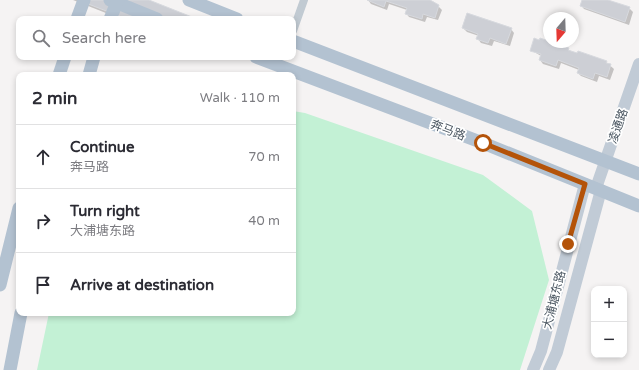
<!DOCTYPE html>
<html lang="en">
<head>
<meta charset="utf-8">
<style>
	:root { --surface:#fff; --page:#f2f2f3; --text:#2b2b33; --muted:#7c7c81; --line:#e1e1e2 }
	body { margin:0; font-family:"Varela Round","Noto Sans SC",sans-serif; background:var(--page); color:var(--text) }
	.controls { position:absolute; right:12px; bottom:12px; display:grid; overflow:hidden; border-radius:8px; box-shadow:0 2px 6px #0003 }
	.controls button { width:36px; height:36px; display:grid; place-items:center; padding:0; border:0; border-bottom:1px solid var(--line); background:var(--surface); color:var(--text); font:20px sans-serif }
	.compass { position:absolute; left:543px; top:12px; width:36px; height:36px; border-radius:50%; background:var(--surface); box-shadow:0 2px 6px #0003; rotate:199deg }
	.stop { position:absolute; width:12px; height:12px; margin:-9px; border:3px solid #b45309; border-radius:50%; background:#fff }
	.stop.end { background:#b45309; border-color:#fff; box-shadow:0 1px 4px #0008 }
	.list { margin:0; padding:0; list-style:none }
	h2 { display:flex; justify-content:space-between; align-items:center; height:52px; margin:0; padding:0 16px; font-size:17px }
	h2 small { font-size:13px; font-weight:400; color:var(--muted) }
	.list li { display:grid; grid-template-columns:26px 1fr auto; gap:12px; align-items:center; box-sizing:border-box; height:64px; padding:0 16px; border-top:1px solid var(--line) }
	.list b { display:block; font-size:15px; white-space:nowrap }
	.list p { margin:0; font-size:13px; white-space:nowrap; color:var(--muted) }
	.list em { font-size:13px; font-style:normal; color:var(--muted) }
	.icon { flex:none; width:22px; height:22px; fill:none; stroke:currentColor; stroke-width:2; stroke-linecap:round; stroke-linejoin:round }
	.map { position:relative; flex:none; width:639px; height:370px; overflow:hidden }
	.search { position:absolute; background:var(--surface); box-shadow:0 2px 6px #0003; left:16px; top:16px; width:280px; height:44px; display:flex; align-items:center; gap:10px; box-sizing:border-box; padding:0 14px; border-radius:8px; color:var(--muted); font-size:15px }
	.panel { position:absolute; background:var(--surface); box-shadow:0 2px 6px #0003; left:16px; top:72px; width:280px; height:244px; border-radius:8px }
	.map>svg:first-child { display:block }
	.green { fill:#c3f1d5 }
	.shadow { fill:#0003 }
	.building { fill:#cdcfd5; stroke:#d7d9de }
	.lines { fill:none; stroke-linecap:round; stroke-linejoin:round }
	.street { stroke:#c1cad2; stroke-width:8 }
	.secondary { stroke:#c1cbd6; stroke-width:12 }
	.primary { stroke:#b3c2d1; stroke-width:13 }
	.route { stroke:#b45309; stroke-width:5 }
	.labels { text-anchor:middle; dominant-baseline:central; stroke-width:3.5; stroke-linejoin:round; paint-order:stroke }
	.street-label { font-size:12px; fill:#4a5661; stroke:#fff }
</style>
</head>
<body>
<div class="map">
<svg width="639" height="370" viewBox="0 0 639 370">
	<rect width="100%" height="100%" fill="#f5f3f3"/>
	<path class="green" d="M293 111 305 113 483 175 532 211 549 280 520 370H37L49 313H293Z"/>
	<g class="shadow">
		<path d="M73 0H146L194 19H121Z"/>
		<path d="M368 0H427L434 2 442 10 438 20 427 17 425 22 409 17 406 13 407 10 389 4 387 10 371 4Z"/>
		<path d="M583 0H605L629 8 633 12 629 25 584 9 581 5Z"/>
		<path d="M463 28 511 29 514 33 510 46 494 41 492 46 481 43 478 39 479 36 467 32Z"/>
		<path d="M568 49 571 52 606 62 614 69 610 80 599 76 597 82 581 76 578 73 579 70 561 63 559 69 543 64 540 60 541 56 531 50Z"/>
	</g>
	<g class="building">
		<path d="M78 0H149L197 19H127Z"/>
		<path d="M367 0H430L439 5 435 18 423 14 422 19 405 14 407 8 386 1 384 7Z"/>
		<path d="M582 0H608L630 7 625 22 580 6Z"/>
		<path d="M467 13 512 28 506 44 490 38 488 43 476 39 478 34 462 28Z"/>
		<path d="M534 38 539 40 540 38 569 48 568 50 577 53 578 51 607 61 606 63 611 64 607 77 595 73 593 79 577 73 579 68 558 60 556 66 539 60 541 54 530 51Z"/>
	</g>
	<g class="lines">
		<path class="street" d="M293 31 304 0"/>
		<g class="secondary">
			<path d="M596 188 639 64"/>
			<path d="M533 370 541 351 585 184"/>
			<path d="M549 370 557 352 601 190"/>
		</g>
		<g class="primary">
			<path d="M110 0 157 19"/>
			<path d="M189 0 237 19"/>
			<path d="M77 19 84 0"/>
			<path d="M110 19 118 0"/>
			<path d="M293 41 639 174"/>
			<path d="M256 57 483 143 639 206"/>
			<path d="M59 75 65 57"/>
			<path d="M89 75 94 57"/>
			<path d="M0 285 19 208"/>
			<path d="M10 370 21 313"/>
		</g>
	</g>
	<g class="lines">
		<path class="route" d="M483 143 585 184 568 244"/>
	</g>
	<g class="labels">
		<g class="street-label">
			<text transform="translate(618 126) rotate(-71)">凌通路</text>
			<text transform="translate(448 130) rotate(21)">奔马路</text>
			<text transform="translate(554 300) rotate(-76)">大浦塘东路</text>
		</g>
	</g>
</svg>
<div class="controls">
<button>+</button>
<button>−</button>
</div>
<svg class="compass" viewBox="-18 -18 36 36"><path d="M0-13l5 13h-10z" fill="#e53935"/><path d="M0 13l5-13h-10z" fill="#7c7c81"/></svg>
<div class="stop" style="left:483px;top:143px"></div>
<div class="stop end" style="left:568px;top:244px"></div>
<div class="search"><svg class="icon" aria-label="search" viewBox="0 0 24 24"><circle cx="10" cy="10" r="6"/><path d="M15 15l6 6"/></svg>Search here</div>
<section class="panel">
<h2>2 min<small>Walk · 110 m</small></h2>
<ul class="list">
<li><svg class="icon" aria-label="ahead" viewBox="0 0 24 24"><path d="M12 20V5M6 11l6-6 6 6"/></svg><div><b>Continue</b><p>奔马路</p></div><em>70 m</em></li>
<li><svg class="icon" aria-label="right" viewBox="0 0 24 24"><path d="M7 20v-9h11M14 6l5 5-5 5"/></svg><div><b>Turn right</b><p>大浦塘东路</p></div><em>40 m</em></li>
<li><svg class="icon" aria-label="arrive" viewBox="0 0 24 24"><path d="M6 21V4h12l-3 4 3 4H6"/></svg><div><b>Arrive at destination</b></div></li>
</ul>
</section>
</div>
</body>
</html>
